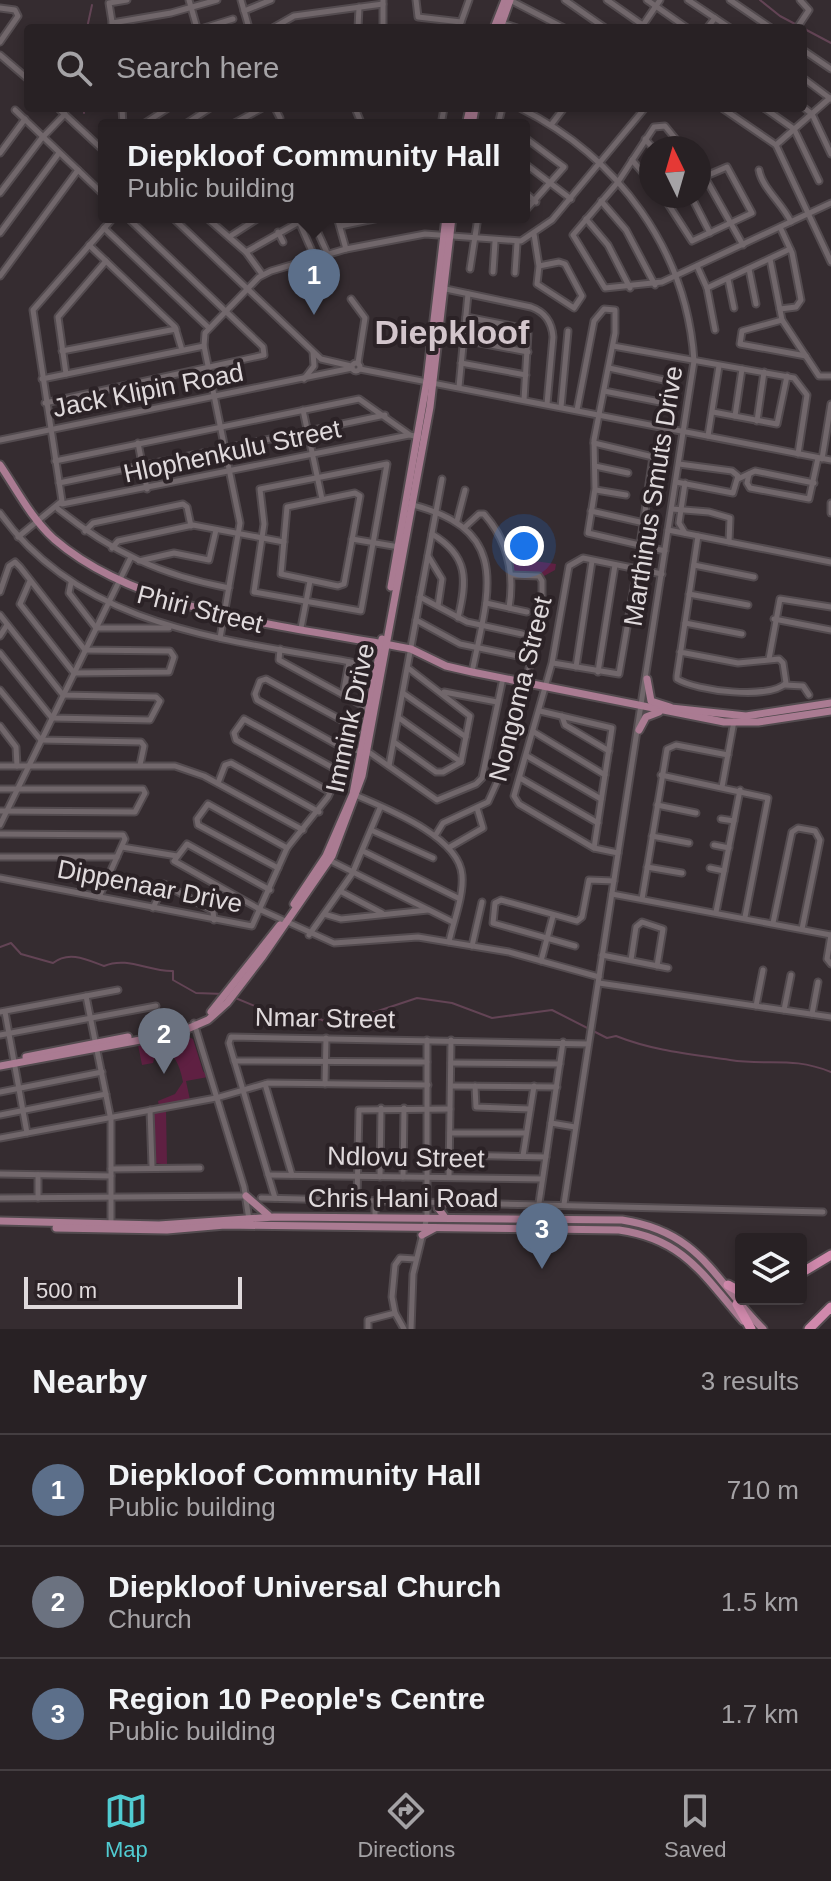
<!DOCTYPE html>
<html lang="en">
<head>
<meta charset="utf-8">
<style>
	:root { --surface:#282124; --page:#30292c; --text:#f1f3f6; --muted:#a5a3a6; --line:#443e41; --accent:#51ccd2 }
	body { margin:0; font-family:Helvetica,sans-serif; background:var(--page); color:var(--text) }
	.controls { position:absolute; right:24px; bottom:24px; display:grid; overflow:hidden; border-radius:8px; box-shadow:0 4px 12px #0003 }
	.controls button { width:72px; height:72px; display:grid; place-items:center; padding:0; border:0; border-bottom:2px solid var(--line); background:var(--surface); color:var(--text); font:40px sans-serif }
	.compass { position:absolute; left:639px; top:136px; width:72px; height:72px; border-radius:50%; background:var(--surface); box-shadow:0 4px 12px #0003; rotate:355deg }
	.scale { position:absolute; left:24px; bottom:20px; width:218px; box-sizing:border-box; padding-left:8px; border:4px solid #e0dadc; border-top:0; font-size:22px; line-height:28px; white-space:nowrap; color:#e0dadc; -webkit-text-stroke:6px #2b2226; paint-order:stroke }
	.you { position:absolute; left:524px; top:546px; width:28px; height:28px; margin:-20px; border:6px solid #fff; border-radius:50%; background:#1a73e8; box-shadow:0 0 0 12px #1a73e833 }
	.badge { display:grid; place-items:center; width:52px; height:52px; border-radius:50%; background:var(--accent); color:#fff; font-size:26px; font-weight:700 }
	.pin { position:absolute; translate:-50% -66px; filter:drop-shadow(0 2px 4px #0008) }
	.pin::after { content:''; position:absolute; top:42px; width:28px; height:24px; background:inherit; clip-path:polygon(0 0,100% 0,50% 100%) }
	.popup { position:absolute; left:98px; top:119px; width:432px; height:104px; box-sizing:border-box; display:grid; place-content:center; border-radius:8px; background:var(--surface); filter:drop-shadow(0 2px 6px #0005); font-size:26px; white-space:nowrap; color:var(--muted) }
	.popup b { font-size:30px; color:var(--text) }
	.popup::after { content:''; position:absolute; left:50%; top:100%; margin-left:-16px; border:16px solid transparent; border-top-color:var(--surface) }
	.list { margin:0; padding:0; list-style:none }
	h2 { display:flex; justify-content:space-between; align-items:center; height:104px; margin:0; padding:0 32px; font-size:34px }
	h2 small { font-size:26px; font-weight:400; color:var(--muted) }
	.list li { display:grid; grid-template-columns:52px 1fr auto; gap:24px; align-items:center; box-sizing:border-box; height:112px; padding:0 32px; border-top:2px solid var(--line) }
	.list b { display:block; font-size:30px; white-space:nowrap }
	.list p { margin:0; font-size:26px; white-space:nowrap; color:var(--muted) }
	.list em { font-size:26px; font-style:normal; color:var(--muted) }
	.icon { flex:none; width:44px; height:44px; fill:none; stroke:currentColor; stroke-width:2; stroke-linecap:round; stroke-linejoin:round }
	.map { position:relative; flex:none; width:831px; height:1329px; overflow:hidden }
	.search { position:absolute; background:var(--surface); box-shadow:0 4px 12px #0003; left:24px; right:24px; top:24px; height:88px; display:flex; align-items:center; gap:20px; box-sizing:border-box; padding:0 28px; border-radius:8px; color:var(--muted); font-size:30px }
	.sheet { height:440px; background:var(--surface) }
	nav { display:flex; justify-content:space-around; align-items:center; box-sizing:border-box; height:112px; border-top:2px solid var(--line); background:var(--surface); font-size:22px; color:var(--muted) }
	nav a { display:grid; justify-items:center; gap:4px }
	nav .on { color:var(--accent) }
	.map>svg:first-child { display:block }
	.green { fill:#5f2042 }
	.lines { fill:none; stroke-linecap:round; stroke-linejoin:round }
	.stream { stroke:#634455; stroke-width:2 }
	.minor-casing { stroke:#534b4f; stroke-width:9 }
	.major-casing { stroke:#534b4f; stroke-width:11 }
	.highway-casing { stroke:#534b4f; stroke-width:13 }
	.minor { stroke:#71676b; stroke-width:5 }
	.major { stroke:#aa7b92; stroke-width:7 }
	.highway { stroke:#d089ac; stroke-width:9 }
	.labels { text-anchor:middle; dominant-baseline:central; stroke-width:8; stroke-linejoin:round; paint-order:stroke }
	.street-label { font-size:26px; fill:#e0dadc; stroke:#2b2226 }
	.district-label { font-size:34px; font-weight:bold; fill:#d3c6cc; stroke:#2b2226 }
</style>
</head>
<body>
<div class="map">
<svg width="831" height="1329" viewBox="0 0 831 1329">
	<rect width="100%" height="100%" fill="#352c30"/>
	<g class="green">
		<path d="M506 544 513 558 556 564 555 570 544 576 513 573Z"/>
		<path d="M187 1036 193 1039 203 1071 208 1077 186 1081 190 1100 159 1106 158 1101 175 1094 183 1082C180 1066 175 1052 158 1046L153 1063 142 1065 138 1045Z"/>
		<path d="M166 1110 167 1165 155 1163 152 1112Z"/>
	</g>
	<g class="lines">
		<g class="stream">
			<path d="M760 0 780 16 831 43"/>
			<path d="M87 28 92 5"/>
			<path d="M84 108V113"/>
			<path d="M0 947 11 943 21 954 53 963C69 950 88 960 104 966 128 956 149 972 173 971V980L196 993 224 994"/>
			<path d="M233 997 296 1023 320 1019 330 1024 356 1011 375 1012 417 998 452 1003 492 1018 552 1010 607 1038 616 1036C654 1051 690 1054 730 1060 768 1066 792 1056 831 1072"/>
		</g>
		<defs>
			<g id="minor">
				<path d="M189 0 197 28"/>
				<path d="M241 0 249 28"/>
				<path d="M416 0 418 17 461 22"/>
				<path d="M510 0 564 28"/>
				<path d="M565 0 605 28"/>
				<path d="M607 0 647 28"/>
				<path d="M647 0 687 28"/>
				<path d="M688 0 730 28"/>
				<path d="M730 0 771 28"/>
				<path d="M0 8 15 10 18 16 0 42"/>
				<path d="M244 11 271 0"/>
				<path d="M499 22 517 28"/>
				<path d="M112 23 171 13 217 0"/>
				<path d="M113 28 109 3 127 0"/>
				<path d="M204 28 233 19"/>
				<path d="M273 28 294 16 383 4"/>
				<path d="M358 28 359 7"/>
				<path d="M383 28V0"/>
				<path d="M459 28 469 0"/>
				<path d="M641 28 660 0"/>
				<path d="M707 28 715 18"/>
				<path d="M797 28 809 10 800 0"/>
				<path d="M803 50 831 69"/>
				<path d="M0 55 28 79"/>
				<path d="M803 78 831 99"/>
				<path d="M803 107 812 114 831 154"/>
				<path d="M58 108 104 151"/>
				<path d="M122 108 123 125"/>
				<path d="M275 108 280 118"/>
				<path d="M355 108 362 125"/>
				<path d="M520 108C618 157 687 250 694 361L564 1204"/>
				<path d="M722 108 776 145 831 262"/>
				<path d="M764 108 794 129 819 181"/>
				<path d="M15 110 104 195"/>
				<path d="M142 125 168 108"/>
				<path d="M184 125 210 108"/>
				<path d="M231 125 262 108"/>
				<path d="M378 125H391"/>
				<path d="M441 125 444 108"/>
				<path d="M498 125 502 108"/>
				<path d="M551 125 564 108"/>
				<path d="M524 137 564 167 524 212"/>
				<path d="M645 139 653 148"/>
				<path d="M776 145 830 98"/>
				<path d="M683 148 665 126 654 127 618 182 573 235 605 288 662 282 831 203"/>
				<path d="M0 153 25 119"/>
				<path d="M632 160 651 182"/>
				<path d="M524 163 571 199"/>
				<path d="M699 167 743 245"/>
				<path d="M759 170C762 188 783 204 791 222"/>
				<path d="M524 192 536 202"/>
				<path d="M0 193 41 139 65 114"/>
				<path d="M663 196 692 241 752 213 727 167 706 176"/>
				<path d="M691 196 710 233"/>
				<path d="M601 201 626 230 655 285"/>
				<path d="M172 217 321 359 351 366"/>
				<path d="M206 217 246 252 262 274"/>
				<path d="M297 217 315 258"/>
				<path d="M311 217 328 255"/>
				<path d="M337 217 346 249"/>
				<path d="M503 217H514"/>
				<path d="M586 219 608 245 630 288"/>
				<path d="M212 222 219 217"/>
				<path d="M340 226 384 217"/>
				<path d="M104 228 209 328"/>
				<path d="M278 232 283 242"/>
				<path d="M0 233 59 153"/>
				<path d="M534 234 539 266 537 284 574 308 582 296 565 264 559 262 539 266"/>
				<path d="M229 237 260 217"/>
				<path d="M89 245 175 327 182 350"/>
				<path d="M246 252 299 222"/>
				<path d="M770 259 782 320 819 376H831"/>
				<path d="M697 266 707 288 715 330"/>
				<path d="M470 269 478 217"/>
				<path d="M749 269 756 304"/>
				<path d="M493 272 495 242"/>
				<path d="M515 273 517 243"/>
				<path d="M0 276 78 170"/>
				<path d="M728 279 734 308"/>
				<path d="M441 288 531 307C545 312 552 323 553 337L547 404"/>
				<path d="M707 288 790 249"/>
				<path d="M351 299 365 318 358 363"/>
				<path d="M780 309 796 307 801 300 792 253 780 227"/>
				<path d="M466 317 522 328 528 333 524 400"/>
				<path d="M782 320 742 331 740 344 806 356"/>
				<path d="M464 340 528 352"/>
				<path d="M613 346 794 378 807 395 798 454"/>
				<path d="M62 351 176 329"/>
				<circle cx="356" cy="367" r="4"/>
				<path d="M461 363 526 375"/>
				<path d="M609 368 664 380"/>
				<path d="M360 369 831 460"/>
				<path d="M66 374 58 317 106 261"/>
				<path d="M42 379 204 346"/>
				<path d="M304 379 314 366 313 352"/>
				<path d="M459 387 468 294"/>
				<path d="M604 391 660 402"/>
				<path d="M45 403 264 355 263 347 127 217"/>
				<path d="M561 407 568 331"/>
				<path d="M303 410 322 499"/>
				<path d="M577 410 594 321 604 309 615 310V333L594 440 595 489 588 533 665 551"/>
				<path d="M713 412 777 424 787 376"/>
				<path d="M735 416 742 369"/>
				<path d="M757 421 764 372"/>
				<path d="M708 436 719 366"/>
				<path d="M0 440 352 368"/>
				<path d="M138 443 147 489"/>
				<path d="M594 443 653 457 640 545"/>
				<path d="M822 459 831 404"/>
				<path d="M55 461 359 399 410 435 419 437"/>
				<path d="M387 464 361 611 254 592 264 524 260 489Z"/>
				<path d="M595 466 628 473"/>
				<path d="M749 474 747 483 750 488 809 499 818 458"/>
				<path d="M738 479 755 471 814 483"/>
				<path d="M676 482 733 493 738 476 732 471 679 464"/>
				<path d="M59 483 385 415"/>
				<path d="M685 483 679 523 685 533"/>
				<path d="M596 490 626 495"/>
				<path d="M355 493 360 496 344 584 338 586 281 574 287 507Z"/>
				<path d="M831 503V513"/>
				<path d="M62 504 409 435"/>
				<path d="M409 504C513 529 489 590 472 672"/>
				<path d="M58 509C112 552 160 575 229 588"/>
				<path d="M672 509 709 512 730 518 729 542"/>
				<path d="M591 511 644 523"/>
				<path d="M0 513C87 635 242 640 377 667"/>
				<path d="M457 521 465 490"/>
				<path d="M465 527 479 514H484C508 541 515 572 509 608"/>
				<path d="M668 530 831 562"/>
				<path d="M85 531 93 523 183 504 187 507 191 526"/>
				<path d="M432 534C469 556 467 580 458 618"/>
				<path d="M18 537 62 501 33 310 114 217"/>
				<path d="M352 539 399 547"/>
				<path d="M112 548 118 541 193 525 284 542"/>
				<path d="M428 556 442 579 438 606"/>
				<path d="M139 561 174 553 209 560 216 530"/>
				<path d="M694 565 754 577"/>
				<path d="M511 575 539 576 542 581V606L526 683"/>
				<path d="M71 583 69 593 96 628H169"/>
				<path d="M0 592 9 566 15 562 20 567 85 650 170 651 174 657 169 672 74 673 20 604 30 581"/>
				<path d="M689 594 748 605"/>
				<path d="M420 597 467 622 522 634"/>
				<path d="M486 603 527 612"/>
				<path d="M0 615 63 695 156 697 160 701 150 720 52 718 0 653"/>
				<path d="M774 619 831 630"/>
				<path d="M416 620 460 644 518 656"/>
				<path d="M685 623 742 634"/>
				<path d="M301 628 310 581"/>
				<path d="M0 636 7 625"/>
				<path d="M220 638 240 523 204 346 205 333 259 277 271 271 346 249 425 234 521 241 552 220 645 108"/>
				<path d="M280 649 279 660 369 709"/>
				<path d="M680 652 738 663 779 659 783 663 786 683C770 700 696 691 677 679V676L698 536"/>
				<path d="M769 659 780 599 831 607"/>
				<path d="M553 663 619 674 637 569"/>
				<path d="M576 667 592 561"/>
				<path d="M598 672 615 565"/>
				<path d="M785 685 803 686 809 695"/>
				<path d="M0 690 41 740 141 742 144 746 140 765"/>
				<path d="M444 692 497 702"/>
				<path d="M403 693 466 737"/>
				<path d="M343 695 349 662"/>
				<path d="M540 711 612 728 594 848"/>
				<path d="M562 716 565 725 609 751"/>
				<path d="M399 718 461 762"/>
				<path d="M0 726 16 747 17 766"/>
				<path d="M358 729 266 679 260 681 255 694 257 700 343 748 370 753 437 800 476 784 482 778 503 678"/>
				<path d="M534 732 605 775"/>
				<path d="M394 742 436 772H443L461 762 470 716 408 668"/>
				<path d="M527 756 601 799"/>
				<path d="M0 766H175L204 776 303 830"/>
				<path d="M389 766 442 479"/>
				<path d="M661 775 768 798 745 917"/>
				<path d="M520 778 598 823"/>
				<path d="M218 783 225 765 231 763 319 812"/>
				<path d="M722 787 734 721"/>
				<path d="M0 789H143L145 793 135 812 0 811"/>
				<path d="M330 792 236 740 234 733 244 719 339 771"/>
				<path d="M353 794C385 808 459 836 462 875 464 896 453 922 449 942"/>
				<path d="M657 805 696 813"/>
				<path d="M721 819 734 821"/>
				<path d="M0 825 130 559"/>
				<path d="M371 830 433 858"/>
				<path d="M0 834 123 835 125 839 99 897"/>
				<path d="M435 836 443 823 488 802 503 769 522 682"/>
				<path d="M652 836 689 843"/>
				<path d="M714 845 729 848"/>
				<path d="M122 847 177 856"/>
				<path d="M450 847 483 828 477 808"/>
				<path d="M363 851 458 898"/>
				<path d="M618 853 594 848 519 804 514 796 552 663 569 566 583 558 662 574"/>
				<path d="M0 857H117"/>
				<path d="M329 860 453 922"/>
				<path d="M647 867 682 873"/>
				<path d="M278 868 198 825 197 819 208 804 287 848"/>
				<path d="M710 868 724 871"/>
				<path d="M0 878 252 926 287 848 328 797 362 722"/>
				<path d="M270 890 187 844 174 861 261 910 334 943 418 937 509 952 599 977"/>
				<path d="M340 891 382 913"/>
				<path d="M612 894 831 935"/>
				<path d="M642 899 667 749 676 745 728 755"/>
				<path d="M153 908 164 884 213 911 214 920"/>
				<path d="M716 912 740 790"/>
				<path d="M324 914 341 919 428 910"/>
				<path d="M773 923 792 832 798 828 815 831 820 840 802 929"/>
				<path d="M309 935 352 874 380 808"/>
				<path d="M831 935 827 959 831 964"/>
				<path d="M472 946 482 902"/>
				<path d="M575 946 493 923 495 903 501 900 577 921 582 917 589 880 614 881"/>
				<path d="M602 955 668 968"/>
				<path d="M631 960 636 927 642 922 663 929 657 966"/>
				<path d="M541 961 553 916"/>
				<path d="M599 983 831 1017"/>
				<path d="M86 996 111 1120V1224"/>
				<path d="M756 1006 763 970"/>
				<path d="M784 1010 791 975"/>
				<path d="M0 1012 118 990"/>
				<path d="M5 1012 27 1133"/>
				<path d="M812 1014 818 982"/>
				<path d="M194 1023 244 1187 249 1220"/>
				<path d="M0 1035 156 1006"/>
				<path d="M234 1061 427 1062"/>
				<path d="M451 1063 560 1064"/>
				<path d="M265 1084 292 1175"/>
				<path d="M325 1084 326 1038"/>
				<path d="M451 1086 557 1087"/>
				<path d="M475 1086 476 1107 530 1109"/>
				<path d="M0 1092 102 1072"/>
				<path d="M150 1110 152 1166"/>
				<path d="M0 1115 106 1094"/>
				<path d="M551 1123 575 1127"/>
				<path d="M450 1133H526"/>
				<path d="M0 1138 216 1098 268 1083 428 1085"/>
				<path d="M450 1155 546 1157"/>
				<path d="M523 1156 534 1086"/>
				<path d="M111 1169 200 1168"/>
				<path d="M0 1174 111 1176"/>
				<path d="M268 1175 542 1179"/>
				<path d="M380 1177 381 1108"/>
				<path d="M403 1177 404 1108"/>
				<path d="M449 1177 451 1040"/>
				<path d="M0 1198 246 1196"/>
				<path d="M38 1198V1175"/>
				<path d="M261 1198 823 1212"/>
				<path d="M275 1198 229 1043 231 1037 588 1044"/>
				<path d="M357 1199 359 1110 450 1109"/>
				<path d="M539 1203 563 1042"/>
				<path d="M375 1217V1200"/>
				<path d="M368 1329V1320L395 1313"/>
				<path d="M404 1329 395 1313 392 1297 395 1265 400 1258 415 1259"/>
				<path d="M411 1329 413 1274 427 1217V1040"/>
			</g>
			<g id="major">
				<path d="M494 28 505 0"/>
				<path d="M500 28 510 0"/>
				<path d="M466 125 470 108"/>
				<path d="M472 125 475 108"/>
				<path d="M0 465C17 490 31 518 54 539 143 616 299 627 411 649L446 666 472 672 724 722H758L831 711"/>
				<path d="M391 587 427 380 446 217"/>
				<path d="M647 679 651 701 670 707"/>
				<path d="M671 708 746 716 831 703"/>
				<path d="M639 730 646 717 659 712"/>
				<path d="M294 904 326 856 353 794 382 639"/>
				<path d="M211 1012 280 925"/>
				<path d="M26 1057 128 1037"/>
				<path d="M0 1066 178 1033 208 1020 227 1003 263 956 332 856 362 776 430 407 452 217"/>
				<path d="M246 1196 268 1215"/>
				<path d="M444 1216 438 1208 446 1201"/>
				<path d="M0 1221 159 1225 274 1217 622 1220C701 1232 714 1280 763 1329"/>
				<path d="M56 1228 167 1230 225 1225 619 1230C684 1239 704 1276 743 1321"/>
				<path d="M422 1235 435 1228"/>
			</g>
			<g id="highway">
				<path d="M801 1273 831 1255"/>
				<path d="M728 1285 741 1292"/>
				<path d="M742 1299 737 1304 751 1329"/>
				<path d="M809 1329 831 1307"/>
			</g>
		</defs>
		<use href="#minor" class="minor-casing"/>
		<use href="#major" class="major-casing"/>
		<use href="#highway" class="highway-casing"/>
		<use href="#minor" class="minor"/>
		<use href="#major" class="major"/>
		<use href="#highway" class="highway"/>
	</g>
	<g class="labels">
		<g class="street-label">
			<text transform="translate(148 390) rotate(-11)">Jack Klipin Road</text>
			<text transform="translate(232 451) rotate(-12)">Hlophenkulu Street</text>
			<text transform="translate(653 496) rotate(-81)">Marthinus Smuts Drive</text>
			<text transform="translate(200 609) rotate(14)">Phiri Street</text>
			<text transform="translate(520 689) rotate(-76)">Nongoma Street</text>
			<text transform="translate(350 718) rotate(-78)">Immink Drive</text>
			<text transform="translate(150 886) rotate(11)">Dippenaar Drive</text>
			<text transform="translate(325 1018) rotate(1)">Nmar Street</text>
			<text transform="translate(406 1157) rotate(1)">Ndlovu Street</text>
			<text x="403" y="1198">Chris Hani Road</text>
		</g>
		<g class="district-label">
			<text x="452" y="332">Diepkloof</text>
		</g>
	</g>
</svg>
<div class="controls">
<button><svg class="icon" aria-label="layers" viewBox="0 0 24 24"><path d="M12 4l9 5-9 5-9-5zM3 14l9 5 9-5"/></svg></button>
</div>
<svg class="compass" viewBox="-18 -18 36 36"><path d="M0-13l5 13h-10z" fill="#e53935"/><path d="M0 13l5-13h-10z" fill="#a5a3a6"/></svg>
<div class="scale">500 m</div>
<div class="you"></div>
<div class="pin badge" style="left:314px;top:315px;background:#5c6f8a">1</div>
<div class="popup"><b>Diepkloof Community Hall</b>Public building</div>
<div class="pin badge" style="left:164px;top:1074px;background:#6b7280">2</div>
<div class="pin badge" style="left:542px;top:1269px;background:#5c6f8a">3</div>
<div class="search"><svg class="icon" aria-label="search" viewBox="0 0 24 24"><circle cx="10" cy="10" r="6"/><path d="M15 15l6 6"/></svg>Search here</div>
</div>
<section class="sheet">
<h2>Nearby<small>3 results</small></h2>
<ul class="list">
<li><span class="badge" style="background:#5c6f8a">1</span><div><b>Diepkloof Community Hall</b><p>Public building</p></div><em>710 m</em></li>
<li><span class="badge" style="background:#6b7280">2</span><div><b>Diepkloof Universal Church</b><p>Church</p></div><em>1.5 km</em></li>
<li><span class="badge" style="background:#5c6f8a">3</span><div><b>Region 10 People's Centre</b><p>Public building</p></div><em>1.7 km</em></li>
</ul>
</section>
<nav>
<a class="on"><svg class="icon" aria-label="map" viewBox="0 0 24 24"><path d="M3 6l6-2 6 2 6-2v14l-6 2-6-2-6 2zM9 4v14M15 6v14"/></svg>Map</a>
<a><svg class="icon" aria-label="directions" viewBox="0 0 24 24"><path d="M12 3l9 9-9 9-9-9zM9 14v-3h6M13 9l2 2-2 2"/></svg>Directions</a>
<a><svg class="icon" aria-label="saved" viewBox="0 0 24 24"><path d="M7 4h10v16l-5-4-5 4z"/></svg>Saved</a>
</nav>
</body>
</html>
